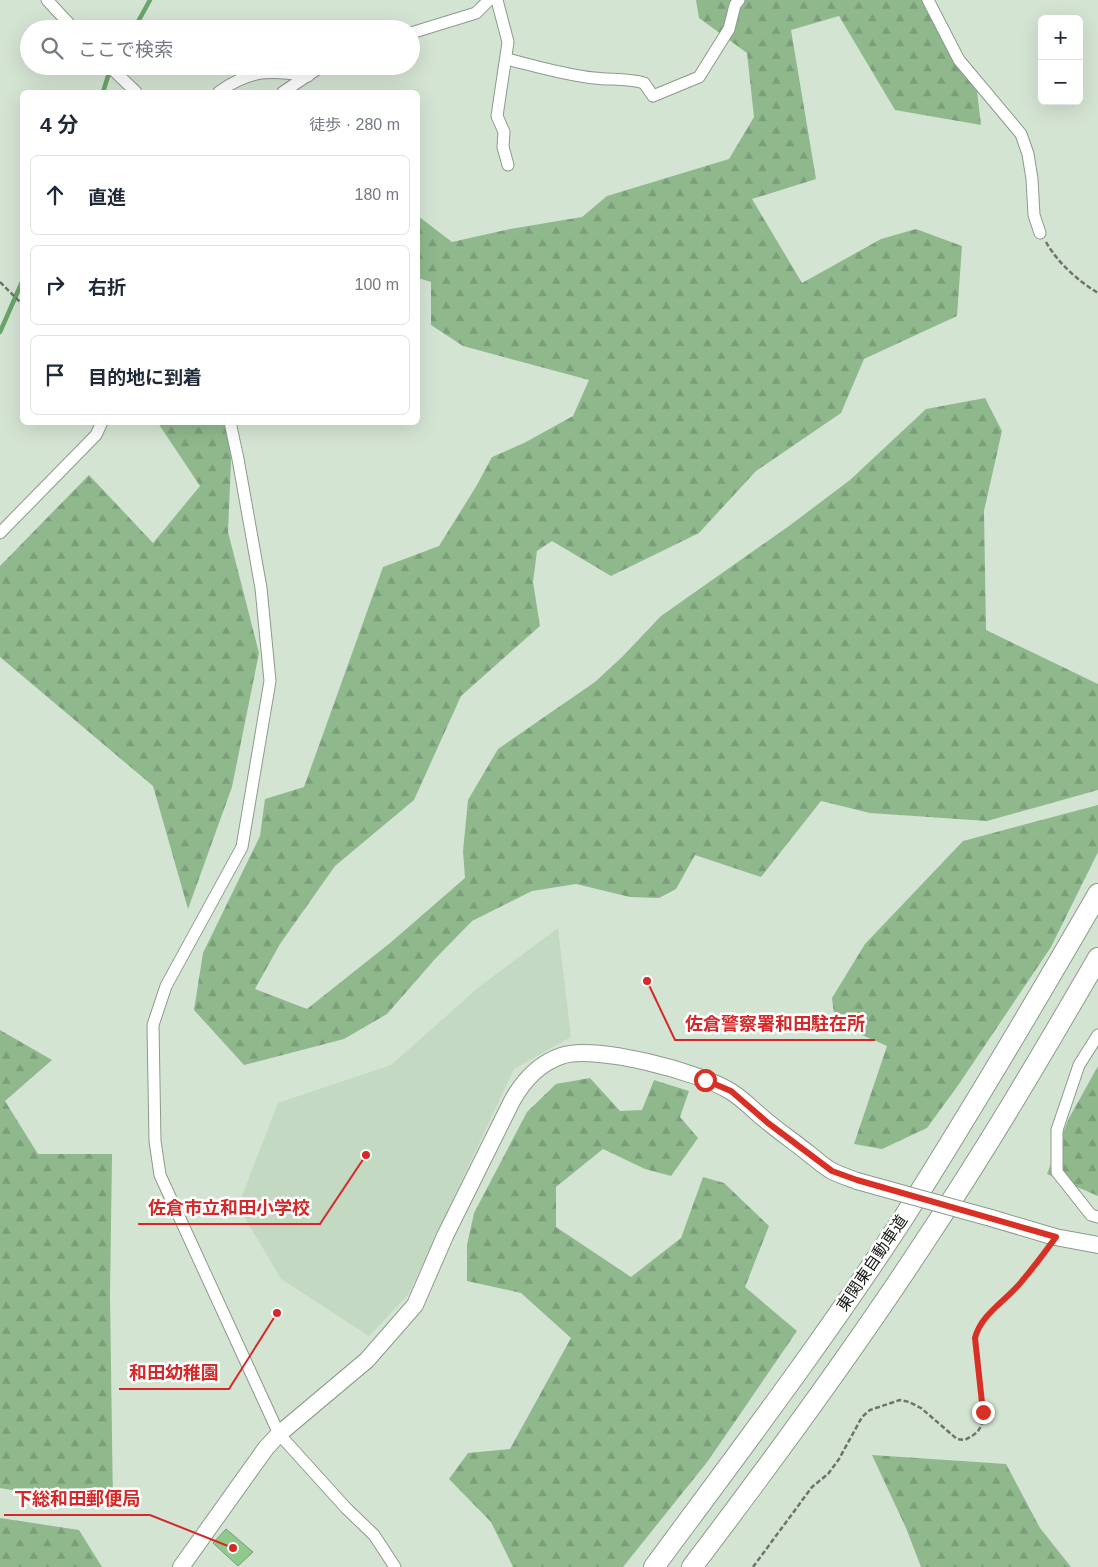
<!DOCTYPE html>
<html lang="ja">
<head>
<meta charset="utf-8">
<style>
	:root { --surface:#fff; --page:#f6f6f7; --text:#1f2937; --muted:#747a83; --line:#e0e1e3 }
	body { margin:0; font-family:Helvetica,"Noto Sans JP",sans-serif; background:var(--page); color:var(--text) }
	.controls { position:absolute; right:15px; top:15px; display:grid; overflow:hidden; border-radius:8px; box-shadow:0 5px 20px #0002 }
	.controls button { width:45px; height:45px; display:grid; place-items:center; padding:0; border:0; border-bottom:1px solid var(--line); background:var(--surface); color:var(--text); font:25px sans-serif }
	.stop { position:absolute; width:15px; height:15px; margin:-11px; border:4px solid #d93025; border-radius:50%; background:#fff }
	.stop.end { background:#d93025; border-color:#fff; box-shadow:0 1px 5px #0008 }
	.list { margin:0; padding:0; list-style:none }
	h2 { display:flex; justify-content:space-between; align-items:center; height:65px; margin:0; padding:0 20px; font-size:21px }
	h2 small { font-size:16px; font-weight:400; color:var(--muted) }
	.list li { display:grid; grid-template-columns:32px 1fr auto; gap:15px; align-items:center; box-sizing:border-box; height:80px; margin:0 10px 10px; padding:0 10px; border:1px solid var(--line); border-radius:8px }
	.list b { display:block; font-size:19px; white-space:nowrap }
	.list em { font-size:16px; font-style:normal; color:var(--muted) }
	.icon { flex:none; width:28px; height:28px; fill:none; stroke:currentColor; stroke-width:2; stroke-linecap:round; stroke-linejoin:round }
	.map { position:relative; flex:none; width:1098px; height:1567px; overflow:hidden }
	.search { position:absolute; background:var(--surface); box-shadow:0 5px 20px #0002; left:20px; top:20px; width:400px; height:55px; display:flex; align-items:center; gap:12px; box-sizing:border-box; padding:0 18px; border-radius:28px; color:var(--muted); font-size:19px }
	.panel { position:absolute; background:var(--surface); box-shadow:0 5px 20px #0002; left:20px; top:90px; width:400px; height:335px; border-radius:8px }
	.map>svg:first-child { display:block }
	.built { fill:#c3d9c2 }
	.forest { fill:url(#forest-firs) }
	.lines { fill:none; stroke-linecap:round; stroke-linejoin:round }
	.stream { stroke:#6aa569; stroke-width:4.5 }
	.building { fill:#8dca8b; stroke:#859484 }
	.street-casing { stroke:#8c9b8b; stroke-width:13 }
	.secondary-casing { stroke:#8c9b8b; stroke-width:18 }
	.highway-casing { stroke:#8c9b8b; stroke-width:22 }
	.path { stroke:#6b756b; stroke-width:2.5; stroke-dasharray:5 2.5; stroke-linecap:butt }
	.street { stroke:#fff; stroke-width:11 }
	.secondary { stroke:#fff; stroke-width:16 }
	.highway { stroke:#fff; stroke-width:20 }
	.secondary-bridge-casing { stroke:#8c9b8b; stroke-width:18; stroke-linecap:butt }
	.secondary-bridge { stroke:#fff; stroke-width:16 }
	.route { stroke:#d93025; stroke-width:6 }
	.labels { text-anchor:middle; dominant-baseline:central; stroke-width:5; stroke-linejoin:round; paint-order:stroke }
	.street-label { font-size:16px; fill:#151b15; stroke:#fff }
	.leader { fill:none; stroke:#d62828; stroke-width:2 }
	.callout-dot { fill:#d62828; stroke:#fff; stroke-width:2 }
	.callout-label { font-size:18px; text-anchor:middle; font-weight:bold; fill:#d62828; stroke:#fff; stroke-width:5; stroke-linejoin:round; paint-order:stroke }
</style>
</head>
<body>
<div class="map">
<svg width="1098" height="1567" viewBox="0 0 1098 1567">
	<defs>
		<pattern id="forest-firs" width="22" height="20" patternUnits="userSpaceOnUse" patternTransform="scale(1.25)"><rect width="22" height="20" fill="#8fb98d"/><path d="M5 1l3.5 6h-7zM16 11l3.5 6h-7z" fill="#7a9e79"/></pattern>
	</defs>
	<rect width="100%" height="100%" fill="#d4e4d3"/>
	<path class="built" d="M558 928 571 1037 514 1069 408 1295 369 1336 281 1279 238 1206 278 1103 391 1065 479 987Z"/>
	<g class="forest">
		<path d="M696 0H924L976 82 981 125 895 110 839 16 791 30 816 179 752 199 802 283 881 239 916 229 962 246 957 316 864 359 841 413 756 471 699 533 611 576 552 541 537 551 533 582 540 626 461 696 414 800 335 866 280 944 255 989 307 1009 390 943 465 878 463 851 468 800 498 749 595 682 622 657 661 616 789 526 850 480 926 409 985 398 1002 431 984 511 986 630 1098 684V790L987 821 870 813 821 801 761 877 695 855 676 889 659 898 630 897 576 884 532 891 472 921 435 959 387 1014 344 1039 244 1065 194 1010 203 953 260 836 265 799 304 787 383 567 439 546 477 485 492 457 524 443 573 416 589 380 463 346 431 325V282L418 278V216L452 242 510 229 582 217 607 196 729 159 754 117 747 53 699 18Z"/>
		<path d="M158 423H225L232 438 228 532 259 653 232 787 188 909 153 786 0 657V566L89 475 153 543 200 486Z"/>
		<path d="M1098 805V852L1051 947 959 1084 927 1128 882 1149 854 1144 887 1046 835 1023 832 998 865 944 963 841Z"/>
		<path d="M0 1030 52 1060 5 1101 38 1154H112L110 1296 113 1507 0 1488Z"/>
		<path d="M1098 1066V1196L1047 1174 1068 1120Z"/>
		<path d="M590 1078 620 1111 642 1110 654 1080 689 1091 680 1117 698 1138 671 1176 645 1169 603 1149 556 1187V1227L631 1277 681 1238 703 1177 724 1183 769 1226 745 1287 797 1331 708 1461 623 1567H513L491 1522 449 1479 468 1453 510 1449 571 1338 521 1293 467 1281V1245L474 1213 527 1112 556 1084Z"/>
		<path d="M872 1455 1006 1464 1040 1528 1071 1567H921L906 1528Z"/>
		<path d="M0 1518 79 1530 102 1567H0Z"/>
	</g>
	<g class="lines">
		<g class="stream">
			<path d="M134 29 150 0"/>
			<path d="M103 92 110 70"/>
			<path d="M0 332 22 282"/>
		</g>
	</g>
	<path class="building" d="M226 1529 253 1552 238 1566 213 1543Z"/>
	<g class="lines">
		<defs>
			<g id="street">
				<path d="M47 0 74 29"/>
				<path d="M497 0 508 42 497 116 504 132 503 147 508 165"/>
				<path d="M928 0 959 60 1021 134 1028 154 1032 179 1034 215 1040 233"/>
				<path d="M411 33 476 13 489 0"/>
				<path d="M507 59C535 66 565 75 594 78 611 80 628 78 644 83L653 96 699 77 729 29 735 5 739 0"/>
				<path d="M109 66 136 92"/>
				<path d="M219 92C250 69 271 70 308 76"/>
				<path d="M283 92 322 66"/>
				<path d="M230 422 238 459 261 588 270 681 242 847 166 986 153 1025 155 1141 160 1175 279 1434 346 1508 374 1535 395 1567"/>
				<path d="M0 533 96 435 102 422"/>
				<path d="M1098 1035 1079 1065 1057 1130V1172L1091 1215 1098 1217"/>
			</g>
			<g id="secondary">
				<path d="M991 1218 1055 1237 1098 1245"/>
				<path d="M181 1567 266 1448 279 1434 367 1360 415 1305 445 1236 512 1101C523 1081 538 1064 561 1056 595 1044 699 1072 730 1091 742 1098 752 1109 763 1118 777 1130 793 1141 808 1153 816 1159 824 1167 832 1171 840 1175 849 1178 857 1181"/>
			</g>
			<g id="highway">
				<path d="M654 1567C739 1452 826 1337 904 1217 971 1111 1035 1003 1098 894"/>
				<path d="M692 1567C774 1459 855 1349 929 1235 989 1145 1044 1051 1098 958"/>
			</g>
		</defs>
		<use href="#street" class="street-casing"/>
		<use href="#secondary" class="secondary-casing"/>
		<use href="#highway" class="highway-casing"/>
		<g class="path">
			<path d="M1046 242C1058 263 1077 280 1098 293"/>
			<path d="M0 282 22 304"/>
			<path d="M753 1567 812 1487 828 1474 839 1459 862 1417 870 1410 900 1400 909 1402 921 1408 957 1439 965 1440C976 1434 981 1431 983 1418L975 1338C980 1317 998 1309 1012 1294 1024 1280 1035 1265 1046 1250"/>
		</g>
		<use href="#street" class="street"/>
		<use href="#secondary" class="secondary"/>
		<use href="#highway" class="highway"/>
		<defs>
			<path id="secondary-bridge" d="M857 1181 991 1218"/>
		</defs>
		<use href="#secondary-bridge" class="secondary-bridge-casing"/>
		<use href="#secondary-bridge" class="secondary-bridge"/>
	</g>
	<g class="lines">
		<path class="route" d="M705 1080 731 1091 768 1123 832 1171 857 1180 1056 1237C1045 1252 1034 1267 1022 1281 1007 1300 981 1314 975 1338L983 1412"/>
	</g>
	<g class="labels">
		<g class="street-label">
			<text transform="translate(872 1263) rotate(-56)">東関東自動車道</text>
		</g>
	</g>
	<path class="leader" d="M647 981L675 1040H875M366 1155L320 1224H138M277 1313L229 1389H119M233 1548L150 1515H4"/>
	<g class="callout-dot">
		<circle cx="647" cy="981" r="5"/>
		<circle cx="366" cy="1155" r="5"/>
		<circle cx="277" cy="1313" r="5"/>
		<circle cx="233" cy="1548" r="5"/>
	</g>
	<g class="callout-label">
		<text x="775" y="1030">佐倉警察署和田駐在所</text>
		<text x="229" y="1214">佐倉市立和田小学校</text>
		<text x="174" y="1379">和田幼稚園</text>
		<text x="77" y="1505">下総和田郵便局</text>
	</g>
</svg>
<div class="controls">
<button>+</button>
<button>−</button>
</div>
<div class="stop" style="left:705px;top:1080px"></div>
<div class="stop end" style="left:983px;top:1412px"></div>
<div class="search"><svg class="icon" aria-label="search" viewBox="0 0 24 24"><circle cx="10" cy="10" r="6"/><path d="M15 15l6 6"/></svg>ここで検索</div>
<section class="panel">
<h2>4 分<small>徒歩 · 280 m</small></h2>
<ul class="list">
<li><svg class="icon" aria-label="ahead" viewBox="0 0 24 24"><path d="M12 20V5M6 11l6-6 6 6"/></svg><div><b>直進</b></div><em>180 m</em></li>
<li><svg class="icon" aria-label="right" viewBox="0 0 24 24"><path d="M7 20v-9h11M14 6l5 5-5 5"/></svg><div><b>右折</b></div><em>100 m</em></li>
<li><svg class="icon" aria-label="arrive" viewBox="0 0 24 24"><path d="M6 21V4h12l-3 4 3 4H6"/></svg><div><b>目的地に到着</b></div></li>
</ul>
</section>
</div>
</body>
</html>
